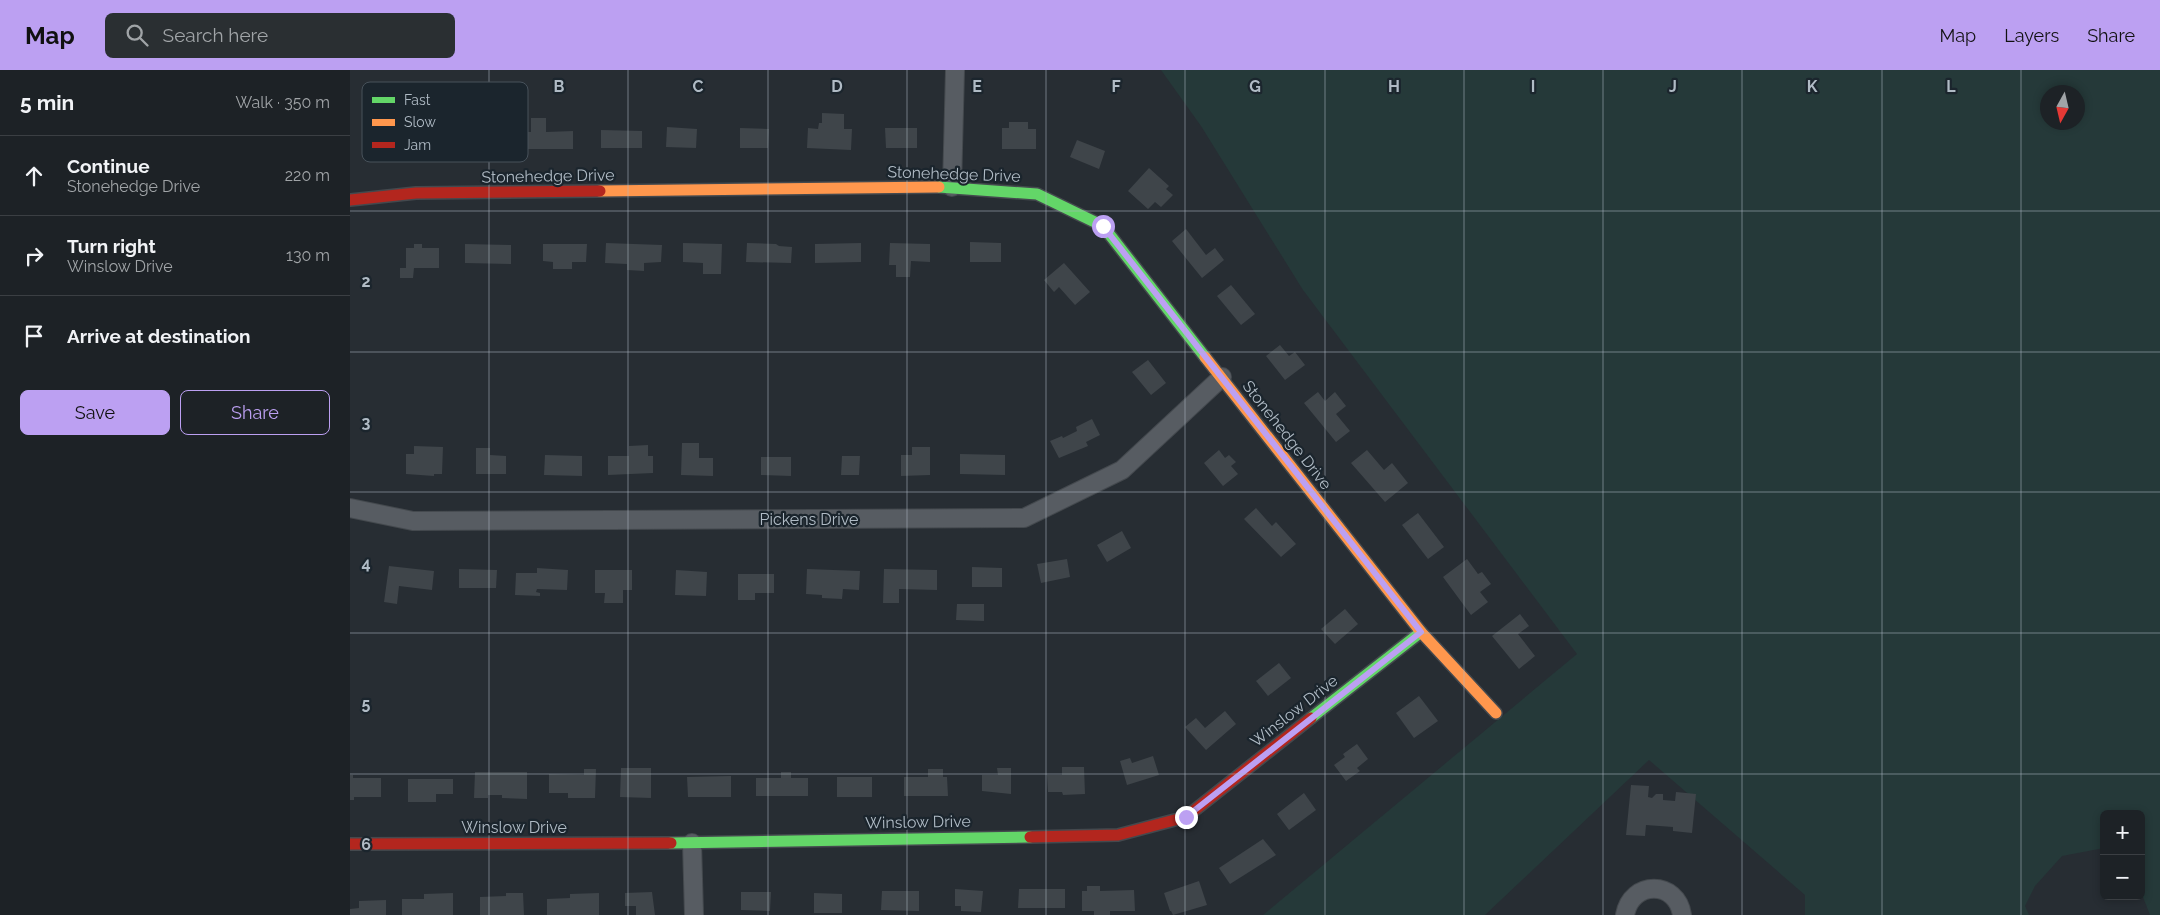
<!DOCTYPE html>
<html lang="en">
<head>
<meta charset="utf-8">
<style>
	:root { --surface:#1d2226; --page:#2a2f32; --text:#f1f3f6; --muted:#a0a4a7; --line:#3b3f43; --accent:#bca0f2 }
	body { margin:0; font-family:Raleway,sans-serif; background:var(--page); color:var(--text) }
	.controls { position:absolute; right:15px; bottom:15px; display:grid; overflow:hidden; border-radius:8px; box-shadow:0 2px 8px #0003 }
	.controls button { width:45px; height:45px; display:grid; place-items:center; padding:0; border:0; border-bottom:1px solid var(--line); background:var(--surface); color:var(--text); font:25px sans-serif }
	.compass { position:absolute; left:1690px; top:15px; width:45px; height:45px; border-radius:50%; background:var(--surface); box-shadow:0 2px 8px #0003; rotate:188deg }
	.stop { position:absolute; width:15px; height:15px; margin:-11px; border:4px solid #bca0f2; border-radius:50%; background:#fff }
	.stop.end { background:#bca0f2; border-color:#fff; box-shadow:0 1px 5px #0008 }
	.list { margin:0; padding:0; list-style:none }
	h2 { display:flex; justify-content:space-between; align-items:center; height:65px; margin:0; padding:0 20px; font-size:21px }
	h2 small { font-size:16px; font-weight:400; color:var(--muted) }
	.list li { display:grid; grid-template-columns:32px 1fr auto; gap:15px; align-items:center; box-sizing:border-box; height:80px; padding:0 20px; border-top:1px solid var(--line) }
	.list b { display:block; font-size:19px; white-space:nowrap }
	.list p { margin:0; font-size:16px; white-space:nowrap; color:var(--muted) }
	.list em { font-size:16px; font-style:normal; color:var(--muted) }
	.actions { display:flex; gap:10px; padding:15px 20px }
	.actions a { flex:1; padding:11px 0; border:1px solid var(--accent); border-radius:8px; text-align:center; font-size:18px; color:var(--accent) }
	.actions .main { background:var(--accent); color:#111 }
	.icon { flex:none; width:28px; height:28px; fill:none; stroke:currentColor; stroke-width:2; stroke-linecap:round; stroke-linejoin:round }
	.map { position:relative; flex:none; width:1810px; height:845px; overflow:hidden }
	header { display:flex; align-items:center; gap:30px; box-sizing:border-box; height:70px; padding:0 25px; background:var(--accent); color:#111 }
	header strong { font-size:24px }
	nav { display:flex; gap:28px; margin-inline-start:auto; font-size:18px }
	.search { width:350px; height:45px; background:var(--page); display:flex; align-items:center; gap:12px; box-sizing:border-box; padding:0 18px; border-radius:8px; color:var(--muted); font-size:19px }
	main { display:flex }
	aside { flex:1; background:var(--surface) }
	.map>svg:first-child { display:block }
	.green { fill:#253939; fill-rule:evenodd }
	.building { fill:#3f454a }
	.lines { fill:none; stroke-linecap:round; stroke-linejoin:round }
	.street-casing { stroke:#44494e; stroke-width:20 }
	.fast-casing { stroke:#44494e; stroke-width:14 }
	.slow-casing { stroke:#44494e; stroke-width:14 }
	.jam-casing { stroke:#44494e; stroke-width:14 }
	.street { stroke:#575c62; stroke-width:18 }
	.fast { stroke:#63d668; stroke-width:11 }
	.slow { stroke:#ff974d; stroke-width:11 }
	.jam { stroke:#b3261e; stroke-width:11 }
	.route { stroke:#bca0f2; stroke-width:6 }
	.grid { fill:none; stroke:#b0bbc5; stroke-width:1; stroke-opacity:0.55 }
	.labels { text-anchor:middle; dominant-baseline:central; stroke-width:4.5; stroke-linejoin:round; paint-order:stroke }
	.street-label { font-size:16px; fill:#b0bbc5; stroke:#1b252d }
	.key { fill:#1b252d; stroke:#48525b; stroke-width:1 }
	.key-label { font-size:14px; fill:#b0bbc5 }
	.grid-label { font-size:16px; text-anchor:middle; font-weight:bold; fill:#b0bbc5; stroke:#1b252d; stroke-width:4.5; stroke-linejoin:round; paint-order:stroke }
</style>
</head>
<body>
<header>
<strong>Map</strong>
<div class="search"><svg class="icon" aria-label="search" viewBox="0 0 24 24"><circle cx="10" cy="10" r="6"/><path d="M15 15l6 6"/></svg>Search here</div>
<nav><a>Map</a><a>Layers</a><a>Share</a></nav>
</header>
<main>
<aside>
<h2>5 min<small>Walk · 350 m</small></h2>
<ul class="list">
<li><svg class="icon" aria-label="ahead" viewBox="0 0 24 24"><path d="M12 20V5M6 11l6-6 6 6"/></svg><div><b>Continue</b><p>Stonehedge Drive</p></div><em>220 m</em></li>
<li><svg class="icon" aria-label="right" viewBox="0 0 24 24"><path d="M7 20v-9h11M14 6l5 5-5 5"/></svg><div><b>Turn right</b><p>Winslow Drive</p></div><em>130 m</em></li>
<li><svg class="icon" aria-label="arrive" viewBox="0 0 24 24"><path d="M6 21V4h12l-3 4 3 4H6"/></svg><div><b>Arrive at destination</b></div></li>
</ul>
<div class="actions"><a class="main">Save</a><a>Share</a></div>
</aside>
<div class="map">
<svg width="1810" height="845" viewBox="0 0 1810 845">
	<rect width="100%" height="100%" fill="#272d33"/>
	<path class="green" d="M811 0H1810V845H1800L1791 822V744H1754V778L1712 786 1685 816 1675 836 1679 845H1455V825L1299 690 1135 845H913L1227 584 953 220 851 56ZM1698 22H1728V52H1698Z"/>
	<g class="building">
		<path d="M472 43 494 44V59H502L501 80 457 78 458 58 468 59 469 53H472Z"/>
		<path d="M181 48H196V62L223 61V79H170L169 62H181Z"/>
		<path d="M659 52H678V59H686V79H652V58H659Z"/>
		<path d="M317 57 347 59 346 78 316 77Z"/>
		<path d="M390 58 419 59 418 78H390Z"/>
		<path d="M535 58H567V78H536Z"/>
		<path d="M251 60 292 61V78H251Z"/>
		<path d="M727 70 755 81 749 99 720 87Z"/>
		<path d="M799 98 819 116 816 119 823 125 811 137 805 132 798 139 778 121Z"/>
		<path d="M836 159 856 185 865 178 874 190 852 208 822 171Z"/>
		<path d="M620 172 651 173V192H620Z"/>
		<path d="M256 173 312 175 311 192 294 193V201L277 200V194L255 193Z"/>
		<path d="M333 173 372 174 371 204H353V193L333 192Z"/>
		<path d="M397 173 426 174 429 176 442 177 441 193 396 192Z"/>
		<path d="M511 173V192L465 193V174Z"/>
		<path d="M540 173 580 174V192L561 191 560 207H546V195H539Z"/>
		<path d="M64 174H72V178H89V198H64L63 208H50V198H56V178H64Z"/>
		<path d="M115 174 161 175V194L115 193Z"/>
		<path d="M193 174H237L236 192H222V199H203V192L193 191Z"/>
		<path d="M714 193 740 222 725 235 709 217 704 222 694 210Z"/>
		<path d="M881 215 905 244 891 255 867 226Z"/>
		<path d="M930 275 939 286 945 282 955 295 935 310 916 286Z"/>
		<path d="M798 290 816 313 801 325 782 302Z"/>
		<path d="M968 322 975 331 985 322 996 336 986 344 1000 361 986 372 954 333Z"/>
		<path d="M742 349 750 365 736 372 738 376 709 388 700 371 712 366 713 368 727 361 726 357Z"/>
		<path d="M332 373H349V388H363V406L331 405Z"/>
		<path d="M298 375V386H303V403L258 405V386H279V376Z"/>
		<path d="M64 376 93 377 92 404H84V406L56 404V384H64Z"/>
		<path d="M562 377H580V405L551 406V385H562Z"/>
		<path d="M126 378H140V385L156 386V404H126Z"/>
		<path d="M869 380 875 388 879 385 886 392 881 396 888 404 873 416 854 393Z"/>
		<path d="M1017 380 1034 400 1042 393 1058 413 1035 432 1001 393Z"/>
		<path d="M610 384 655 385V405L610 404Z"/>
		<path d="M195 385 232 386V406L194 405Z"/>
		<path d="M492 386H510L509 405H491Z"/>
		<path d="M411 387H441V406L411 405Z"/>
		<path d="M906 438 922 456 926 452 946 474 931 487 894 449Z"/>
		<path d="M1068 443 1094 477 1078 489 1052 455Z"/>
		<path d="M772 461 781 478 757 492 747 475Z"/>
		<path d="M717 489 720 507 691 513 687 494Z"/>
		<path d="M1117 489 1128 504 1132 502 1141 514 1130 522 1138 532 1121 545 1093 507Z"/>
		<path d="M39 496 84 501 82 520 49 516 47 534 34 532Z"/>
		<path d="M622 497 652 498V517H622Z"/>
		<path d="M187 498 218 500 217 520 187 519 186 522 190 523V526L165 525 166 503H187Z"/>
		<path d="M109 499 147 500 146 518H109Z"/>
		<path d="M457 499 510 501 509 520 493 519 492 529 472 528V525L456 524Z"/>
		<path d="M534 499 587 500V520L549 519V533H533Z"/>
		<path d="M245 500H282V520H273V533H254L255 523H245Z"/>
		<path d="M326 500 357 502 356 526 325 525Z"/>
		<path d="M388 504H424V523H405V530H388Z"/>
		<path d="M607 534H634V551L606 550Z"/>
		<path d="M995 539 1008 554 985 574 971 559Z"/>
		<path d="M1170 544 1179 556 1168 564 1185 586 1169 599 1142 566Z"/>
		<path d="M929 593 941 608 918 626 906 611Z"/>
		<path d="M1069 626 1088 651 1064 668 1046 643Z"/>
		<path d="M875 641 886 654 856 680 835 657 846 648 855 658Z"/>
		<path d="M1007 674 1018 689 1007 698 1010 701 996 711 984 695 995 687 993 684Z"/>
		<path d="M803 686 809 705 777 715 770 691 780 688 782 693Z"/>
		<path d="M712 697H734L735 724 713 725 712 722H698L697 705H712Z"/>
		<path d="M271 698H301V728L270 727Z"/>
		<path d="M647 698H661V724L632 721V705H648Z"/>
		<path d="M234 699H246L245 728H218V723H199V704L234 705Z"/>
		<path d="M578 699H593V707H597L598 726H554V707H578Z"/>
		<path d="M125 702H177V729L152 728V725H138V728H124Z"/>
		<path d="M431 702H441V708H458V726H406V708H431Z"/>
		<path d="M0 705H3V708H31V727H4V730H0Z"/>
		<path d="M381 706V727H338L337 707Z"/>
		<rect x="487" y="707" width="35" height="20"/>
		<path d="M58 709H103V724H86V732H58Z"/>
		<path d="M1281 715 1299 716 1298 727 1302 728 1306 724H1313V730L1325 731 1326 722 1346 724 1342 763 1323 761V757L1296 755 1295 766 1276 765Z"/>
		<path d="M954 723 966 740 939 760 927 744Z"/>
		<path d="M913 769 926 785 880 814 869 798Z"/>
		<path d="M849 811 857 835 823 845 821 841H820L814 823Z"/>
		<path d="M737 816H750V821L784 820 785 841H760V845H744V841H732V821H737Z"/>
		<path d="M605 819 633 821 631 842 611 841V836H605Z"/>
		<path d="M669 819H715V838H668Z"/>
		<path d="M532 821H569V841L531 840Z"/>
		<path d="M302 822 305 845H286V836H275V823Z"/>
		<path d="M391 822H421L420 841 391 840Z"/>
		<path d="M103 823V845H52V829H74V824Z"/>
		<path d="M156 823H173L174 845H130V827L156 826Z"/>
		<path d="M249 823V845H197V829L220 828V824Z"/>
		<path d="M464 823 492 824V843H464Z"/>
		<path d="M36 830V845H0V839L9 838V831Z"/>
	</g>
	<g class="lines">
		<defs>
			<g id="street">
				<path d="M602 117 605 0"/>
				<path d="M0 438 63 451 674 448 772 400 872 307"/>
				<path d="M342 773 344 845"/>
				<path d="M1275 845C1281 810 1327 810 1332 845"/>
			</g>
			<g id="fast">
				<path d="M589 117 687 124 753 156 855 287"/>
				<path d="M961 648 1071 562"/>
				<path d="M321 773 680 767"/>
			</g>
			<g id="slow">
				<path d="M250 121 589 117"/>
				<path d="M855 287 1071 562 1146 643"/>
			</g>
			<g id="jam">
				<path d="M0 130 66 123 250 121"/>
				<path d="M680 767 768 765 836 747 961 648"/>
				<path d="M0 774 321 773"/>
			</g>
		</defs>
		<use href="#street" class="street-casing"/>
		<use href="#fast" class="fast-casing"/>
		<use href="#slow" class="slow-casing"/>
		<use href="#jam" class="jam-casing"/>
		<use href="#street" class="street"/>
		<use href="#fast" class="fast"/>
		<use href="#slow" class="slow"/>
		<use href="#jam" class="jam"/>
	</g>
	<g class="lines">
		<path class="route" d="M753 156 1071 562 836 747"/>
	</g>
	<path class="grid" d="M139 0V845M278 0V845M418 0V845M557 0V845M696 0V845M835 0V845M975 0V845M1114 0V845M1253 0V845M1392 0V845M1532 0V845M1671 0V845M0 141H1810M0 282H1810M0 422H1810M0 563H1810M0 704H1810"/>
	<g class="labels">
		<g class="street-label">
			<text transform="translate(604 104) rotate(2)">Stonehedge Drive</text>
			<text transform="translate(198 106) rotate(-1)">Stonehedge Drive</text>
			<text transform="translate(937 365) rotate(52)">Stonehedge Drive</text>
			<text x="459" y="449">Pickens Drive</text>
			<text transform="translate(944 641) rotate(-38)">Winslow Drive</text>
			<text transform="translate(568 752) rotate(-1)">Winslow Drive</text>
			<text x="164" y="757">Winslow Drive</text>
		</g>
	</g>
	<rect x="12" y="12" width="166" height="80" rx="8" class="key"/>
	<rect x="22" y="27" width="23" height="6" fill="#63d668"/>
	<rect x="22" y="49" width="23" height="7" fill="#ff974d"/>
	<rect x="22" y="72" width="23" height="6" fill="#b3261e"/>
	<g class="key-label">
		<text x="54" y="35">Fast</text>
		<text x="54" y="57">Slow</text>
		<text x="54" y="80">Jam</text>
	</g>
	<g class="grid-label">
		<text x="209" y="22">B</text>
		<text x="348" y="22">C</text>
		<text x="487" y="22">D</text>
		<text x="627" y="22">E</text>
		<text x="766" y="22">F</text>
		<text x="905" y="22">G</text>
		<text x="1044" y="22">H</text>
		<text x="1183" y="22">I</text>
		<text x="1323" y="22">J</text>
		<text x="1462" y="22">K</text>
		<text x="1601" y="22">L</text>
		<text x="16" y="217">2</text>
		<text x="16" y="358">3</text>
		<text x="16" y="499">4</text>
		<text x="16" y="639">5</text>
		<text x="16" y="780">6</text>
	</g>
</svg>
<div class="controls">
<button>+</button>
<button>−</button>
</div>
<svg class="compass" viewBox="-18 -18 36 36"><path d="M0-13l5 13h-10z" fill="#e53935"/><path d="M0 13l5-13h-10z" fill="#a0a4a7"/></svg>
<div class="stop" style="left:753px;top:156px"></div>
<div class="stop end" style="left:836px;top:747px"></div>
</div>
</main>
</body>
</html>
